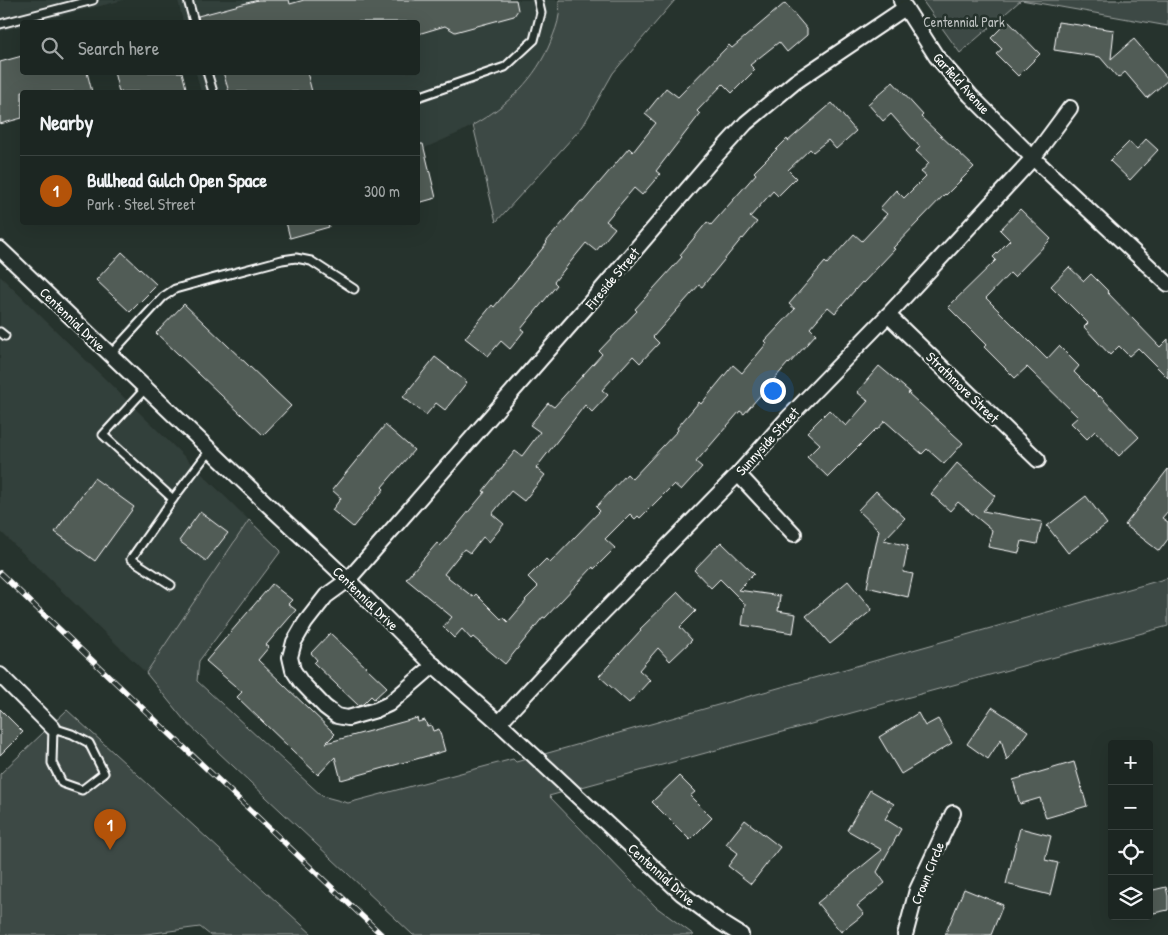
<!DOCTYPE html>
<html lang="en">
<head>
<meta charset="utf-8">
<style>
	:root { --surface:#1c2622; --page:#29322f; --text:#f1f3f6; --muted:#a0a5a5; --line:#3a4340; --accent:#b45309 }
	body { margin:0; font-family:"Patrick Hand",sans-serif; background:var(--page); color:var(--text) }
	.controls { position:absolute; right:15px; bottom:15px; display:grid; overflow:hidden; border-radius:5px; box-shadow:0 5px 20px #0002 }
	.controls button { width:45px; height:45px; display:grid; place-items:center; padding:0; border:0; border-bottom:1px solid var(--line); background:var(--surface); color:var(--text); font:25px sans-serif }
	.you { position:absolute; left:772px; top:390px; width:18px; height:18px; margin:-12px; border:4px solid #fff; border-radius:50%; background:#1a73e8; box-shadow:0 0 0 8px #1a73e833 }
	.badge { display:grid; place-items:center; width:32px; height:32px; border-radius:50%; background:var(--accent); color:#fff; font-size:16px; font-weight:700 }
	.pin { position:absolute; translate:-50% -41px; filter:drop-shadow(0 1px 2px #0008) }
	.pin::after { content:''; position:absolute; top:26px; width:18px; height:15px; background:inherit; clip-path:polygon(0 0,100% 0,50% 100%) }
	.list { margin:0; padding:0; list-style:none }
	h2 { display:flex; justify-content:space-between; align-items:center; height:65px; margin:0; padding:0 20px; font-size:21px }
	h2 small { font-size:16px; font-weight:400; color:var(--muted) }
	.list li { display:grid; grid-template-columns:32px 1fr auto; gap:15px; align-items:center; box-sizing:border-box; height:70px; padding:0 20px; border-top:1px solid var(--line) }
	.list b { display:block; font-size:19px; white-space:nowrap }
	.list p { margin:0; font-size:16px; white-space:nowrap; color:var(--muted) }
	.list em { font-size:16px; font-style:normal; color:var(--muted) }
	.icon { flex:none; width:28px; height:28px; fill:none; stroke:currentColor; stroke-width:2; stroke-linecap:round; stroke-linejoin:round }
	.map { position:relative; flex:none; width:1168px; height:935px; overflow:hidden }
	.search { position:absolute; background:var(--surface); box-shadow:0 5px 20px #0002; left:20px; top:20px; width:400px; height:55px; display:flex; align-items:center; gap:12px; box-sizing:border-box; padding:0 18px; border-radius:5px; color:var(--muted); font-size:19px }
	.panel { position:absolute; background:var(--surface); box-shadow:0 5px 20px #0002; left:20px; top:90px; width:400px; height:135px; border-radius:5px }
	.map>svg:first-child { display:block }
	.built { fill:#333f3a }
	.green { fill:#3e4944; stroke:#9ea4a2 }
	.building { fill:#515c57; stroke:#fff }
	.lines { fill:none; stroke-linecap:round; stroke-linejoin:round }
	.lane-casing { stroke:#fff; stroke-width:11 }
	.street-casing { stroke:#fff; stroke-width:18 }
	.lane { stroke:#26332d; stroke-width:7 }
	.street { stroke:#26332d; stroke-width:14 }
	.rail-casing { stroke:#fff; stroke-width:5.5 }
	.rail { stroke:#26332d; stroke-width:4; stroke-dasharray:11; stroke-linecap:butt }
	.labels { text-anchor:middle; dominant-baseline:central; stroke-width:5; stroke-linejoin:round; paint-order:stroke }
	.park-label { font-size:14px; fill:#bbbfbe; stroke:#26332d }
	.street-label { font-size:14px; fill:#fff; stroke:#26332d }
</style>
</head>
<body>
<div class="map">
<svg width="1168" height="935" viewBox="0 0 1168 935">
	<rect width="100%" height="100%" fill="#26332d"/>
	<filter id="ink" filterUnits="userSpaceOnUse"><feTurbulence type="fractalNoise" baseFrequency=".02" numOctaves="2"/><feDisplacementMap in="SourceGraphic" scale="10" xChannelSelector="R" yChannelSelector="G"/><feConvolveMatrix kernelMatrix="1 2 1 2 8 2 1 2 1" color-interpolation-filters="sRGB"/></filter>
	<g filter="url(#ink)">
		<g class="built">
			<path d="M0 0H124L35 22H22V26L0 31Z"/>
			<path d="M178 0H559L560 14 554 33 547 51 538 68 524 85 508 101 488 117 461 132 418 151V92H201L196 73 418 72V22H183Z"/>
			<path d="M0 276 249 520 146 673 0 531Z"/>
		</g>
		<g class="green">
			<path d="M559 0H675L613 73 583 126 496 222 473 125C508 105 536 79 551 41 554 33 558 24 559 15 560 11 559 5 559 0Z"/>
			<path d="M922 0H1168V26L1021 0 960 53Z"/>
			<path d="M249 520 281 551 199 661 197 681 322 796 348 803 513 759 516 762 1168 578V626L549 796 656 907 694 935H413L184 720 146 673Z"/>
			<path d="M67 710 313 935H210L200 927 139 935H0V774Z"/>
		</g>
		<g class="building">
			<path d="M258 0H289L290 4 304 0H516L518 10 514 16 455 32 445 26 418 34V22H199L198 16Z"/>
			<path d="M785 3 807 29V35L787 52 779 42 750 65 755 70 732 93 723 84 697 111 700 114 656 171 660 174 642 195 634 188 606 221 615 228 596 251 586 243 554 282 557 285 521 329 524 331 510 349 501 341 488 356 465 338 492 305 494 307 547 243 546 242 581 201 583 202 629 148 633 152 656 123 645 114 666 88 678 97 729 45 732 48Z"/>
			<path d="M1008 21 1040 54 1018 76 996 54 1002 49 991 38Z"/>
			<path d="M1058 22 1114 30 1111 59 1134 39 1168 79V80L1147 98 1125 72 1118 78 1100 57 1054 50Z"/>
			<path d="M22 56V72H87L92 92H22V118L0 124V62Z"/>
			<path d="M114 72H182L187 92H119Z"/>
			<path d="M223 72H307L312 92H229Z"/>
			<path d="M893 82 923 115 921 117 974 167 946 195 945 194 893 248 895 249 863 283 862 282 835 313 828 307 810 328 816 334 789 364 788 363 744 414 740 411 696 462 702 467 681 490 674 484 640 518 638 516 635 519 630 514 605 539 615 548 594 569 593 567 545 618 543 617 505 664 473 637 471 639 462 629 454 638 443 627 452 617 406 579 437 543 440 546 485 492 483 491 515 451 522 456 540 432 530 425 548 403 554 407 602 354 599 351 637 311 635 309 682 257 680 255 707 222 711 225 756 174 754 172 787 139 788 141 832 103 856 131 836 149 828 140 813 152 810 149 788 170 796 178 778 196 773 191 750 217 757 222 743 239 742 238 702 287 699 285 653 337 659 343 640 363 633 356 602 390 608 395 592 412 585 405 536 468 545 475 524 501 511 491 492 514 504 524 489 542 483 537 470 553 464 549 444 574 473 597 476 594 501 619 503 617 508 622 526 601 525 600 538 587 528 577 546 559 550 563 600 511 596 507 627 474 632 479 678 430 677 428 699 402 701 404 733 365 742 373 767 343 765 341 795 309 789 304 825 262 827 264 854 234 862 241 887 214 880 208 896 190 904 198 926 176 921 172 929 163 916 151 920 147 891 114 883 121 868 104Z"/>
			<path d="M1146 139 1158 150 1130 180 1110 161 1129 142 1137 149Z"/>
			<path d="M418 144H423L436 198 418 203Z"/>
			<path d="M1020 209 1051 239 1014 277 1010 273 986 298 1047 359 1059 346 1079 366 1074 372 1099 397 1100 396 1139 437 1119 456 1095 431 1087 439 1071 423 1078 417 1027 367 1015 378 984 347 986 345 948 307 996 260 993 257 1010 240 1000 230Z"/>
			<path d="M286 222H328L329 227 290 238Z"/>
			<path d="M122 252 157 285 130 312 96 280Z"/>
			<path d="M1069 267 1084 281 1091 274 1108 291 1107 292 1160 347 1168 339V378L1138 348 1129 356 1119 346 1110 355 1084 327 1088 323 1051 286Z"/>
			<path d="M184 304 291 406 263 435 156 333Z"/>
			<path d="M435 357 467 382 445 410 436 403 426 415 403 397Z"/>
			<path d="M879 366 910 392 908 393 963 443 944 464 927 449 922 454 885 421 877 430 876 429 828 477 807 457 820 444 807 432 829 410 846 426 868 401 857 392Z"/>
			<path d="M385 425 414 450 382 487 384 489 353 527 332 510 341 498 332 490Z"/>
			<path d="M957 463 995 496 983 511 1042 522 1037 544 1022 541 1019 553 988 547 992 530 958 502 950 511 931 494Z"/>
			<path d="M1168 469V511L1162 518 1168 522V539L1159 551 1125 525Z"/>
			<path d="M94 478 134 507 95 561 55 532Z"/>
			<path d="M876 491 905 518 884 540 908 546 903 572 913 574 908 597 867 587 879 530 858 510Z"/>
			<path d="M1086 496 1107 524 1068 553 1047 526Z"/>
			<path d="M200 512 228 533 206 561 179 541Z"/>
			<path d="M721 542 754 574 738 590 780 596 778 611 796 614 793 633 742 625 745 604 720 579 711 588 694 570Z"/>
			<path d="M848 581 872 610 830 644 806 616Z"/>
			<path d="M272 584 292 600 288 604 296 610 266 645 269 647 258 660 335 734 326 743 417 718 418 722 425 720 427 726 431 725 433 731 439 729 445 751 341 780 335 757 318 775 237 697 242 692 206 661Z"/>
			<path d="M678 592 696 611 680 627 692 640 670 661 658 648 639 670 650 680 629 703 599 676 641 630 640 629Z"/>
			<path d="M330 633 387 687 374 699 371 696 363 704 359 706 314 663 317 660 311 653Z"/>
			<path d="M992 707 1028 731 1007 761 1001 739 988 759 967 744Z"/>
			<path d="M0 709 23 732 0 755Z"/>
			<path d="M918 713 925 726 938 719 952 743 901 774 879 737Z"/>
			<path d="M1074 762 1087 806 1046 818 1040 798 1020 804 1013 780Z"/>
			<path d="M679 776 695 792 690 796 712 818 690 840 652 802Z"/>
			<path d="M870 790 894 804 885 819 901 829 877 872 885 883 857 906 864 914 841 932 817 903 882 850 847 830Z"/>
			<path d="M745 820 780 847 751 884 728 866 738 853 726 844Z"/>
			<path d="M1020 828 1051 836 1045 860 1058 863 1050 895 1006 884Z"/>
			<path d="M1166 887 1168 896V910L1149 914V891Z"/>
			<path d="M964 889 1003 905 991 935H945Z"/>
		</g>
		<g class="lines">
			<defs>
				<g id="lane">
					<path d="M188 0 194 22"/>
					<path d="M0 24 93 0"/>
					<path d="M207 72 213 92"/>
					<path d="M418 97 505 67 534 40 541 13 538 0"/>
					<path d="M0 332 5 336"/>
					<path d="M110 355 163 297 175 289 211 279 282 260 296 258 311 261 354 289"/>
					<path d="M146 388 103 435 173 499"/>
					<path d="M171 585 131 559 173 499 210 450"/>
					<path d="M53 728 72 734 89 743 104 773 82 790 62 783 52 763Z"/>
				</g>
				<g id="street">
					<path d="M901 1 936 56 970 95 1033 158 1168 284"/>
					<path d="M0 249 270 507 348 580 431 663 499 723 681 893 720 922 741 935"/>
					<path d="M888 315 1038 460"/>
					<path d="M738 474 794 534"/>
					<path d="M434 665 389 704 376 710 348 718 337 716 325 707 301 682 293 670 290 657 294 642 305 623 326 596 348 580 588 305 714 158 746 123 795 82 905 8"/>
					<path d="M0 675 53 728"/>
					<path d="M499 723 574 642 738 474 788 418 888 315 1033 158 1070 108"/>
					<path d="M905 935 917 890 953 813"/>
				</g>
			</defs>
			<use href="#lane" class="lane-casing"/>
			<use href="#street" class="street-casing"/>
			<use href="#lane" class="lane"/>
			<use href="#street" class="street"/>
			<defs>
				<path id="rail" d="M0 573 382 935"/>
			</defs>
			<use href="#rail" class="rail-casing"/>
			<use href="#rail" class="rail"/>
		</g>
	</g>
	<g class="labels">
		<g class="park-label">
			<text x="964" y="21">Centennial Park</text>
		</g>
		<g class="street-label">
			<text transform="translate(962 83) rotate(48)">Garfield Avenue</text>
			<text transform="translate(612 278) rotate(-50)">Fireside Street</text>
			<text transform="translate(73 319) rotate(44)">Centennial Drive</text>
			<text transform="translate(963 387) rotate(44)">Strathmore Street</text>
			<text transform="translate(767 441) rotate(-48)">Sunnyside Street</text>
			<text transform="translate(366 598) rotate(44)">Centennial Drive</text>
			<text transform="translate(927 873) rotate(-68)">Crown Circle</text>
			<text transform="translate(662 874) rotate(42)">Centennial Drive</text>
		</g>
	</g>
</svg>
<div class="controls">
<button>+</button>
<button>−</button>
<button><svg class="icon" aria-label="locate" viewBox="0 0 24 24"><circle cx="12" cy="12" r="6"/><path d="M12 2v4M12 18v4M2 12h4M18 12h4"/></svg></button>
<button><svg class="icon" aria-label="layers" viewBox="0 0 24 24"><path d="M12 4l9 5-9 5-9-5zM3 14l9 5 9-5"/></svg></button>
</div>
<div class="you"></div>
<div class="pin badge" style="left:110px;top:850px">1</div>
<div class="search"><svg class="icon" aria-label="search" viewBox="0 0 24 24"><circle cx="10" cy="10" r="6"/><path d="M15 15l6 6"/></svg>Search here</div>
<section class="panel">
<h2>Nearby<small></small></h2>
<ul class="list">
<li><span class="badge">1</span><div><b>Bullhead Gulch Open Space</b><p>Park · Steel Street</p></div><em>300 m</em></li>
</ul>
</section>
</div>
</body>
</html>
